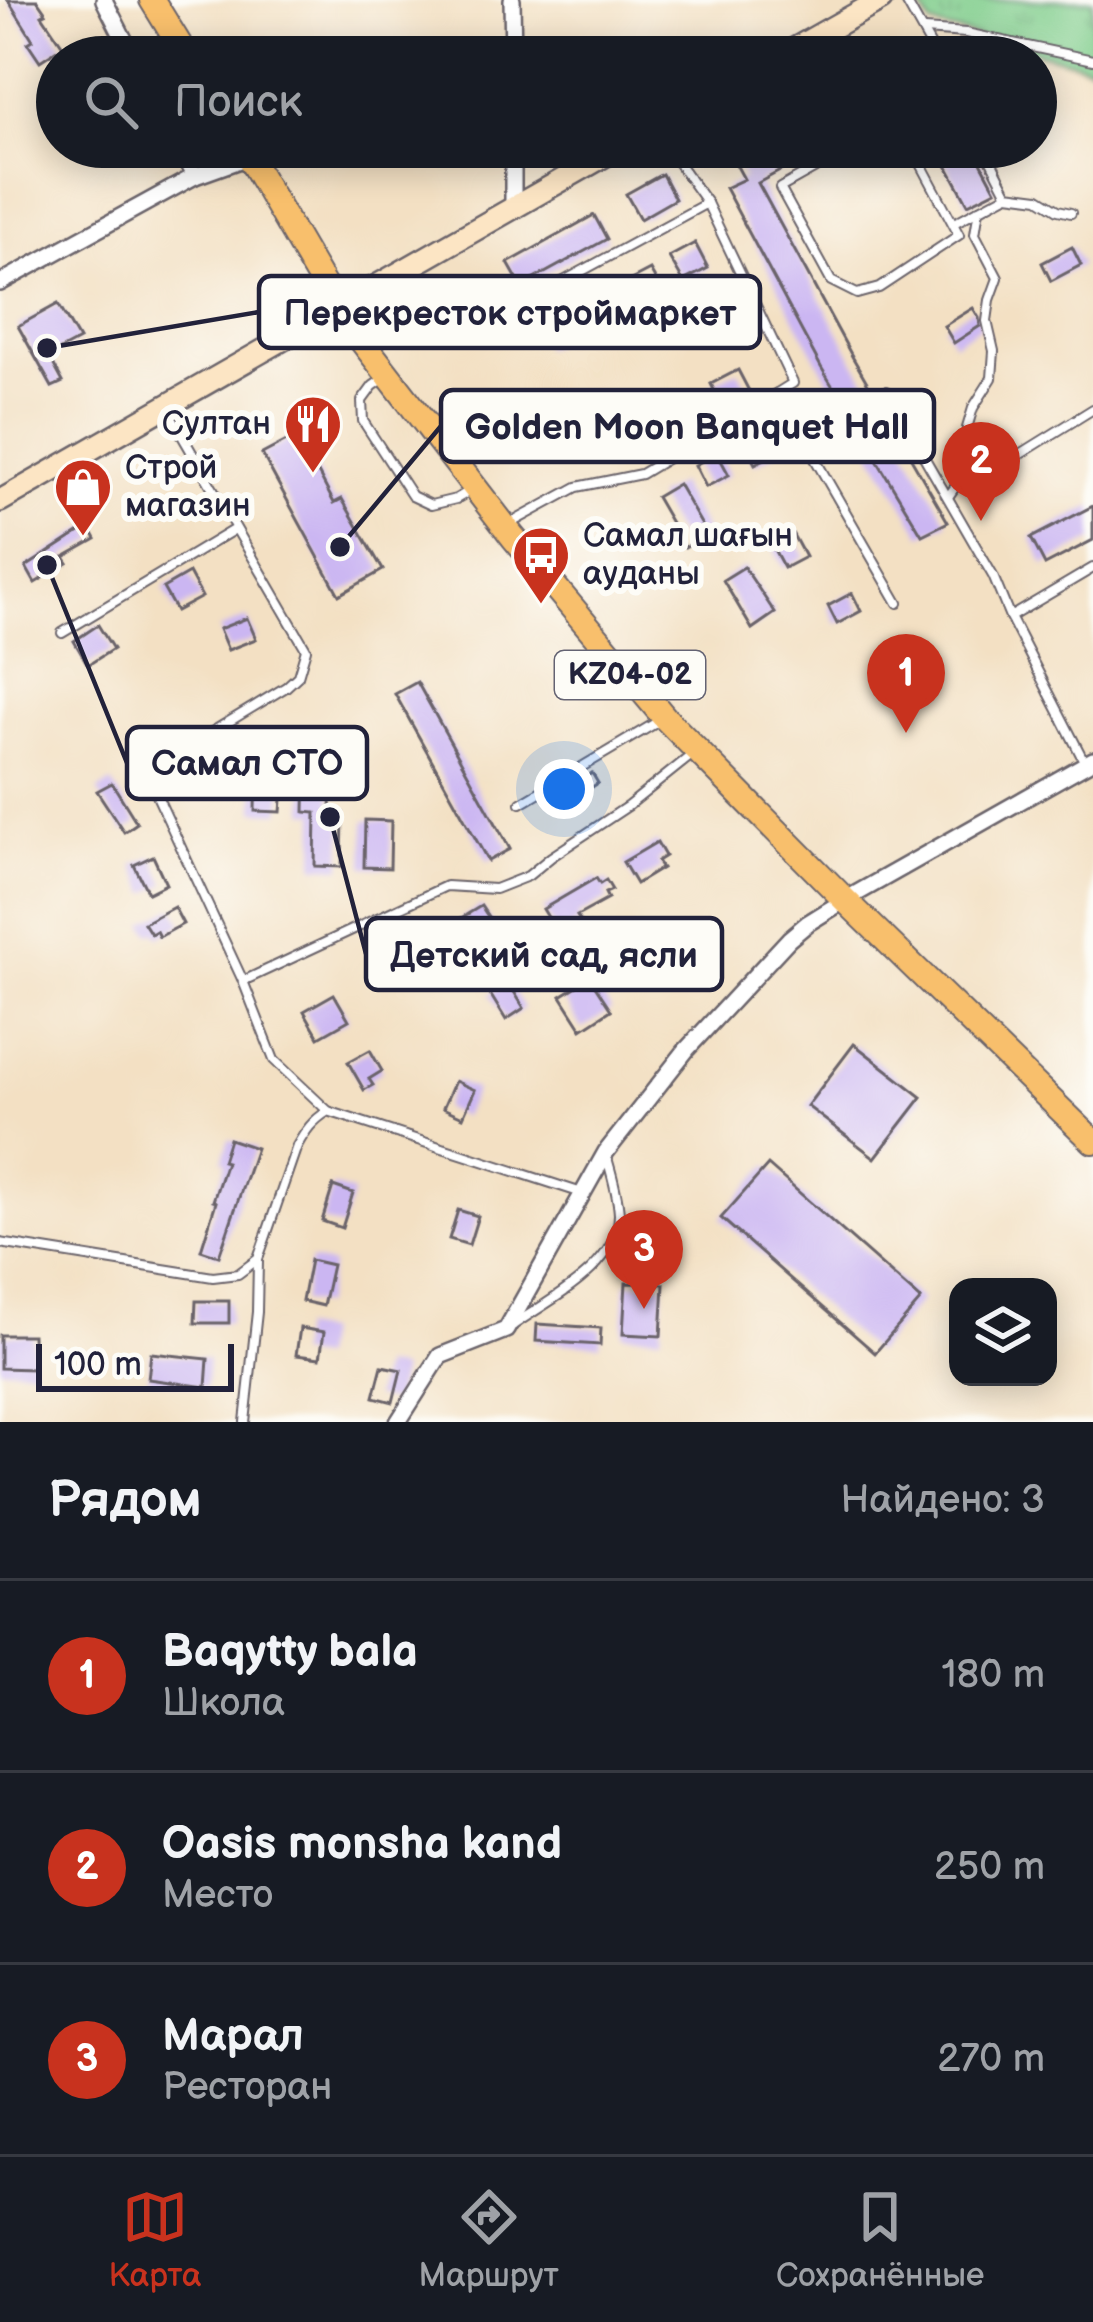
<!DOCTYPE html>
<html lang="ru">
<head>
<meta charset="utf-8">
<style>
	:root { --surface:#171b24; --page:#242831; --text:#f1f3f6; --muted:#9ea1a6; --line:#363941; --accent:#c8321e }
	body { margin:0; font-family:"Balsamiq Sans",sans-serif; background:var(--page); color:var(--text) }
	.controls { position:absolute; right:36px; bottom:36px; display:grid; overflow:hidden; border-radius:24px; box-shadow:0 6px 30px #0003 }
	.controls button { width:108px; height:108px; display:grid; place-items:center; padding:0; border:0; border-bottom:3px solid var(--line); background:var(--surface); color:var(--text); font:60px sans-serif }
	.scale { position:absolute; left:36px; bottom:30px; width:198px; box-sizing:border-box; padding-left:12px; border:6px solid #22223b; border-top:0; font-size:33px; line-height:42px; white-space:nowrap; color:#22223b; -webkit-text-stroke:9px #fdfcf7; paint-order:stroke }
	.you { position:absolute; left:564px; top:789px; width:42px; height:42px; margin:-30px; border:9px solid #fff; border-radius:50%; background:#1a73e8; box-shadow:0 0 0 18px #1a73e833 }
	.badge { display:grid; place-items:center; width:78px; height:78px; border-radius:50%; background:var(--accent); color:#fff; font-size:39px; font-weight:700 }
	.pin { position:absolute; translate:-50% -99px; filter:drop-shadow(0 3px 6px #0008) }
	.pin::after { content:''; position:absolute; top:63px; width:42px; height:36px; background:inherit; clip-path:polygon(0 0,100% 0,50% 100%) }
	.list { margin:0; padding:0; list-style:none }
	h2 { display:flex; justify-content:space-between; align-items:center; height:156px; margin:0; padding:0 48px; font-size:51px }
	h2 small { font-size:39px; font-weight:400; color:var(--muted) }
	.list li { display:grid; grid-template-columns:78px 1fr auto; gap:36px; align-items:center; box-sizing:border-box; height:192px; padding:0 48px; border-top:3px solid var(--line) }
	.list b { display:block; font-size:45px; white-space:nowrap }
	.list p { margin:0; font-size:39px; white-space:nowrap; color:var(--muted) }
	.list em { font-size:39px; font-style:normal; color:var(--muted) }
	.icon { flex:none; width:66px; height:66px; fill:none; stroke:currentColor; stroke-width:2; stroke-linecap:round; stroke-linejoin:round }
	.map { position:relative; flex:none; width:1093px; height:1422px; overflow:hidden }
	.search { position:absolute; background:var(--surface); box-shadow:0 6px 30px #0003; left:36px; right:36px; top:36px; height:132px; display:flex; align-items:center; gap:30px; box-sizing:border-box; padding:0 42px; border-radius:66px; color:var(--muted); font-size:45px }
	.sheet { height:732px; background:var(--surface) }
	nav { display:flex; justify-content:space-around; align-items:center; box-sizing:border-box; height:168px; border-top:3px solid var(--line); background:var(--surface); font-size:33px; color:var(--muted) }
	nav a { display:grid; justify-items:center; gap:6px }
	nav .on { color:var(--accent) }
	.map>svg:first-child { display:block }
	.park { fill:url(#park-tufts); stroke:#527864; stroke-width:3 }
	.building { fill:#cbb6f2 }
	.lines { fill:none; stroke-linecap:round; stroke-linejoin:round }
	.lane-casing { stroke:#6b646b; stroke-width:12 }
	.street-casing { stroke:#6b646b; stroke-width:20 }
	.secondary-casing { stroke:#6b646b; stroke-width:26 }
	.primary-casing { stroke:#6b646b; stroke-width:28 }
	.lane { stroke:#fff; stroke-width:8 }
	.street { stroke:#fff; stroke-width:15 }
	.secondary { stroke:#fce5c4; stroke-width:21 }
	.primary { stroke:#f8bf6c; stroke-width:24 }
	.labels { text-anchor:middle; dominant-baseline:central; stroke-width:12; stroke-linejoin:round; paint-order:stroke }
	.shield { fill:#fdfcf7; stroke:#646373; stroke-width:3 }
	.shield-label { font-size:30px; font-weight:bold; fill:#22223b }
	.poi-label { font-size:33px; fill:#22223b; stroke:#fdfcf7; text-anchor:start }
	.leader { fill:none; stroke:#22223b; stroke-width:4.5 }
	.callout-dot { fill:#22223b; stroke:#fdfcf7; stroke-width:4.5 }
	.callout { fill:#fdfcf7; stroke:#22223b; stroke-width:4.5 }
	.callout-label { font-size:36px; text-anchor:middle; font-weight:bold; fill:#22223b }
</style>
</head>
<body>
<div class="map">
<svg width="1093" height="1422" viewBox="0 0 1093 1422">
	<defs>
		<pattern id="park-tufts" width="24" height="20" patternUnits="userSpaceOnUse" patternTransform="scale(3)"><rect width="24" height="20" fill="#81ce8d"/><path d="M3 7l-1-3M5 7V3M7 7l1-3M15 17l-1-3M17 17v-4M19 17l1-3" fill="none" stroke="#6fb17b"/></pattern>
	</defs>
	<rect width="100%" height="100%" fill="#fdfcf7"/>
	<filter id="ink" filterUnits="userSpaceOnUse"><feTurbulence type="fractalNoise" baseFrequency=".00833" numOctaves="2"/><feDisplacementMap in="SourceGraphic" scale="24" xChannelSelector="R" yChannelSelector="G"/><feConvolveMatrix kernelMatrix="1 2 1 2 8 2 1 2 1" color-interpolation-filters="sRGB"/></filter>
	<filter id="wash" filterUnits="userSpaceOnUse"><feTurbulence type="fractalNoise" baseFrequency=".004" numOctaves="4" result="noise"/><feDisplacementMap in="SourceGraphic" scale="48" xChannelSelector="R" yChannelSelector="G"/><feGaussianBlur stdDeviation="2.7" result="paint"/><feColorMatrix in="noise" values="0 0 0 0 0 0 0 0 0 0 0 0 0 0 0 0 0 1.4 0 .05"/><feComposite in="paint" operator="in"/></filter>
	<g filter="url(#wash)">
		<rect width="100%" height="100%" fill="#f3e0c3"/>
		<path class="park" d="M917 0H1093V67L931 25Z"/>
		<g id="blocks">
			<g class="building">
				<path d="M8 0H37L46 13 42 15 63 46 40 61 28 43 33 40Z"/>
				<path d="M751 147H824L758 183 853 358 948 522 922 535 821 367 725 188 744 179 732 157Z"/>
				<path d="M937 147H973L996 190 968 204Z"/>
				<path d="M662 174 675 199 640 219 626 194Z"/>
				<path d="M594 215 607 239 521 286 508 263Z"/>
				<path d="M695 243 708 268 683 281 669 257Z"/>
				<path d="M1072 247 1081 265 1051 281 1042 263Z"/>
				<path d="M650 270 663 293 638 306 625 283Z"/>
				<path d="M58 304 79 340 49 356 63 382 52 387 18 326Z"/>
				<path d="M973 308 979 318 980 326 954 343 944 326Z"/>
				<path d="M560 315 571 334 545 348 535 328Z"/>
				<path d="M738 370 749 391 722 406 711 384Z"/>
				<path d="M762 427 776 453 755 464 741 438Z"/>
				<path d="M298 435 334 503 342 499 383 570 339 595 262 454Z"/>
				<path d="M717 453 729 475 706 487 695 465Z"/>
				<path d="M678 484 707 534 685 547 656 497Z"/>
				<path d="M1093 506V540L1045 565 1031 538Z"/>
				<path d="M89 526 96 539 64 557 68 563 35 583 26 567Z"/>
				<path d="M791 531 805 557 784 568 770 542Z"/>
				<path d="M744 567 775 613 752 629 723 580Z"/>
				<path d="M189 573 202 597 176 611 163 588Z"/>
				<path d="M852 593 861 611 837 624 828 606Z"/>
				<path d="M247 618 256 639 228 650 219 629Z"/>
				<path d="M98 625 113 649 88 665 74 641Z"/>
				<path d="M417 682 510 849 488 861 395 694Z"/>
				<path d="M256 762 285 763 281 812 255 811Z"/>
				<path d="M306 763 332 764 331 813H343L342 867 315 866 316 813 305 812Z"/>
				<path d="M592 773 598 783 565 806 558 796Z"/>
				<path d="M112 783 137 823 124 832 97 791Z"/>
				<path d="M365 820 391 821 390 868 364 867Z"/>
				<path d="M657 842 665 856 657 861 662 868 636 884 623 862Z"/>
				<path d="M153 856 166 884 148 893 134 865Z"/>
				<path d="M596 878 600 884 606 880 612 890 605 893 608 899 577 916 580 921 558 934 543 909Z"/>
				<path d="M481 906 497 930 476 943 461 918Z"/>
				<path d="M174 907 183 924 159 937 156 931 151 934 144 923Z"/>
				<path d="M590 978 611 1010 582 1029 561 996Z"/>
				<path d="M508 982 524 1008 506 1020 490 994Z"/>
				<path d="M334 994 349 1020 319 1037 304 1011Z"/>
				<path d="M854 1044 922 1097 875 1158 807 1106Z"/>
				<path d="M370 1050 382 1071 369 1079 373 1085 364 1090 348 1062Z"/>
				<path d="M455 1081 475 1090 463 1117 443 1108Z"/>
				<path d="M229 1139 256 1148 219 1256 201 1250 216 1202 213 1201 226 1162 222 1161Z"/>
				<path d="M768 1165 921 1300 875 1353 721 1218Z"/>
				<path d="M333 1186 353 1193 342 1228 322 1221Z"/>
				<path d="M458 1210 478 1216 469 1245 449 1239Z"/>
				<path d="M310 1260 332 1265 323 1306 302 1301Z"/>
				<path d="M626 1283 664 1284 661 1336 623 1334Z"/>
				<path d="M196 1301H229V1323H195Z"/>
				<path d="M537 1324 601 1328 600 1345 536 1341Z"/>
				<path d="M300 1328 324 1332 320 1358 296 1355Z"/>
				<path d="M0 1335H32L33 1369 0 1368Z"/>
				<path d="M151 1353 208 1359 206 1387 148 1379Z"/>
				<path d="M382 1366 401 1370 393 1402 374 1397Z"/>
			</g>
		</g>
	</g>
	<g filter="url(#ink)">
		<use href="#blocks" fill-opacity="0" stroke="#6b646b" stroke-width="3"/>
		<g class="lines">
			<defs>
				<g id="lane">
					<path d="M905 0 937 57"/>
					<path d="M924 30 966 33 1093 60"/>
					<path d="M667 147 707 203"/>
					<path d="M853 147 780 188 831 281 857 294 879 288 959 235 912 147"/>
					<path d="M984 147 1008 194 1039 198 1058 210 1071 213"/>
					<path d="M954 223 1008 194"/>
					<path d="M518 310 560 283 707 203 793 383 777 393"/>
					<path d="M383 379 373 386 362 401 363 421 412 496 431 505 456 499 473 489"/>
					<path d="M886 391 993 576 1010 617 1085 763"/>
					<path d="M166 408 306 649 298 676 286 687 146 772 243 981 274 1060 328 1111 582 1193"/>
					<path d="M965 474 1019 455 1093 409"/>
					<path d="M948 497 964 474 968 455 967 428 973 408 992 378 994 351 987 321 990 300 998 278 975 234 979 209"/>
					<path d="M511 523 577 487 641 474 777 393 898 603"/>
					<path d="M1010 617 1093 568"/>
					<path d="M62 633 235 529"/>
					<path d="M521 803 659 721"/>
					<path d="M243 981 446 886 495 889 528 876 551 857 628 806 693 754"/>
					<path d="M0 1243 213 1277 238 1274 258 1259 297 1146C306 1130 312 1121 328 1111"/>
					<path d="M512 1326C550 1299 619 1267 619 1214 618 1195 612 1175 607 1158"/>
					<path d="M245 1422 257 1312 258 1261"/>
				</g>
				<g id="street">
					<path d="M104 0 133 57"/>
					<path d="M512 0 513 57"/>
					<path d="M513 147V207"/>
					<path d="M195 176 248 157"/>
					<path d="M0 283 195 176 180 147"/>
					<path d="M398 1422 440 1356 506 1330 606 1152 687 1049 789 939 808 923 845 900 1093 760"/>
				</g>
				<g id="secondary">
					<path d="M780 57 881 0"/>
					<path d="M0 501 620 147"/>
				</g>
				<g id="primary">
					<path d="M152 0 187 57"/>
					<path d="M243 147 338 310 513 537 665 718 845 900 1093 1141"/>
				</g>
			</defs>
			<use href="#lane" class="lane-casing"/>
			<use href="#street" class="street-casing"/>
			<use href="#secondary" class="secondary-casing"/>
			<use href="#primary" class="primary-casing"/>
			<use href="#lane" class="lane"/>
			<use href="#street" class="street"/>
			<use href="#secondary" class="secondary"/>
			<use href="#primary" class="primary"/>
		</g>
	</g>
	<defs>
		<symbol id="restaurant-pin" viewBox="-11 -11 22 30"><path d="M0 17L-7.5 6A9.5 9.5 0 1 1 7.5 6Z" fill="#c8321e" stroke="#fdfcf7"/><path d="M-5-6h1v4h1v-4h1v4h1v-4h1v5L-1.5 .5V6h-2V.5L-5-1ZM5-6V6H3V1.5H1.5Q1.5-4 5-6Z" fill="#fff"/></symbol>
		<symbol id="shop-pin" viewBox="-11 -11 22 30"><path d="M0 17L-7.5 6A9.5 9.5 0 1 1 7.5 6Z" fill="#c8321e" stroke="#fdfcf7"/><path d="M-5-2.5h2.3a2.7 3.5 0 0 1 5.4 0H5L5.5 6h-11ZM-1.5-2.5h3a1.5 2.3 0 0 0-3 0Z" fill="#fff"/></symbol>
		<symbol id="bus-pin" viewBox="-11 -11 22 30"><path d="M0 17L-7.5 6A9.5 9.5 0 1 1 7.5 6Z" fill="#c8321e" stroke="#fdfcf7"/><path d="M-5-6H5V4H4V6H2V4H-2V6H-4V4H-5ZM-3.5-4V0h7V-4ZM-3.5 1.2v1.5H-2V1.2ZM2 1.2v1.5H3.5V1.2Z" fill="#fff"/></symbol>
	</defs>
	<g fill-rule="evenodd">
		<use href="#restaurant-pin" x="280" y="391" width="66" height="90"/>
		<use href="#shop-pin" x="50" y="454" width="66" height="90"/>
		<use href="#bus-pin" x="508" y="522" width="66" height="90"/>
	</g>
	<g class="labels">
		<rect class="shield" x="555" y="651" width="150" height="48" rx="9"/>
		<g class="shield-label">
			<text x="630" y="675">KZ04-02</text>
		</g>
		<g class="poi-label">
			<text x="271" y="424" text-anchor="end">Султан</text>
			<text x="125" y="468">Строй<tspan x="125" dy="38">магазин</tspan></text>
			<text x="583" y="536">Самал шағын<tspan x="583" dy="38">ауданы</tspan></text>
		</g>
	</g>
	<path class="leader" d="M47 348L259 312M340 547L441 426M47 565L127 763M330 817L366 954"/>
	<g class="callout-dot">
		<circle cx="47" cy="348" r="12"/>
		<circle cx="340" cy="547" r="12"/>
		<circle cx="47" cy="565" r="12"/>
		<circle cx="330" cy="817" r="12"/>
	</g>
	<g class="callout">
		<rect x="259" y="276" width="501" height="72" rx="12"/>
		<rect x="441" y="390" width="493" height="72" rx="12"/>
		<rect x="127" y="727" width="240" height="72" rx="12"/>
		<rect x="366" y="918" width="356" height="72" rx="12"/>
	</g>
	<g class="callout-label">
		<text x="510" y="325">Перекресток строймаркет</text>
		<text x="687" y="439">Golden Moon Banquet Hall</text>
		<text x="247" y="775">Самал СТО</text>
		<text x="544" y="967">Детский сад, ясли</text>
	</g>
</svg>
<div class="controls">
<button><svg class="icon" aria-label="layers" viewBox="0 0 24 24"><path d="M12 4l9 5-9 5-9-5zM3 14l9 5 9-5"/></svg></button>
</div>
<div class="scale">100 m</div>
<div class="you"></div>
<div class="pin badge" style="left:906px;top:733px">1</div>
<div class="pin badge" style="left:981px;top:521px">2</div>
<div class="pin badge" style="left:644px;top:1309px">3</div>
<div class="search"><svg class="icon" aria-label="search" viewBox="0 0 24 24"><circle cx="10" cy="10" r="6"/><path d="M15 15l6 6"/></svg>Поиск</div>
</div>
<section class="sheet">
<h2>Рядом<small>Найдено: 3</small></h2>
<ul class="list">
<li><span class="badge">1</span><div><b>Baqytty bala</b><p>Школа</p></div><em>180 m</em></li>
<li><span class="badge">2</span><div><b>Oasis monsha kand</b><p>Место</p></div><em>250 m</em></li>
<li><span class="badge">3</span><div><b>Марал</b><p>Ресторан</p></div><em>270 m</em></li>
</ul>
</section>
<nav>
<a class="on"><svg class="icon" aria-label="map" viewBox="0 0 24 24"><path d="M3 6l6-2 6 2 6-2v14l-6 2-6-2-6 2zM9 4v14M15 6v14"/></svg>Карта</a>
<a><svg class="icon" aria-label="directions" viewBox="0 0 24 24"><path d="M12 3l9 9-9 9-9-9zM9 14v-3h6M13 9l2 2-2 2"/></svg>Маршрут</a>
<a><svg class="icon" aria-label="saved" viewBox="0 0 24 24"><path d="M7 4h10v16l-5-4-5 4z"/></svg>Сохранённые</a>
</nav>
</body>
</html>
